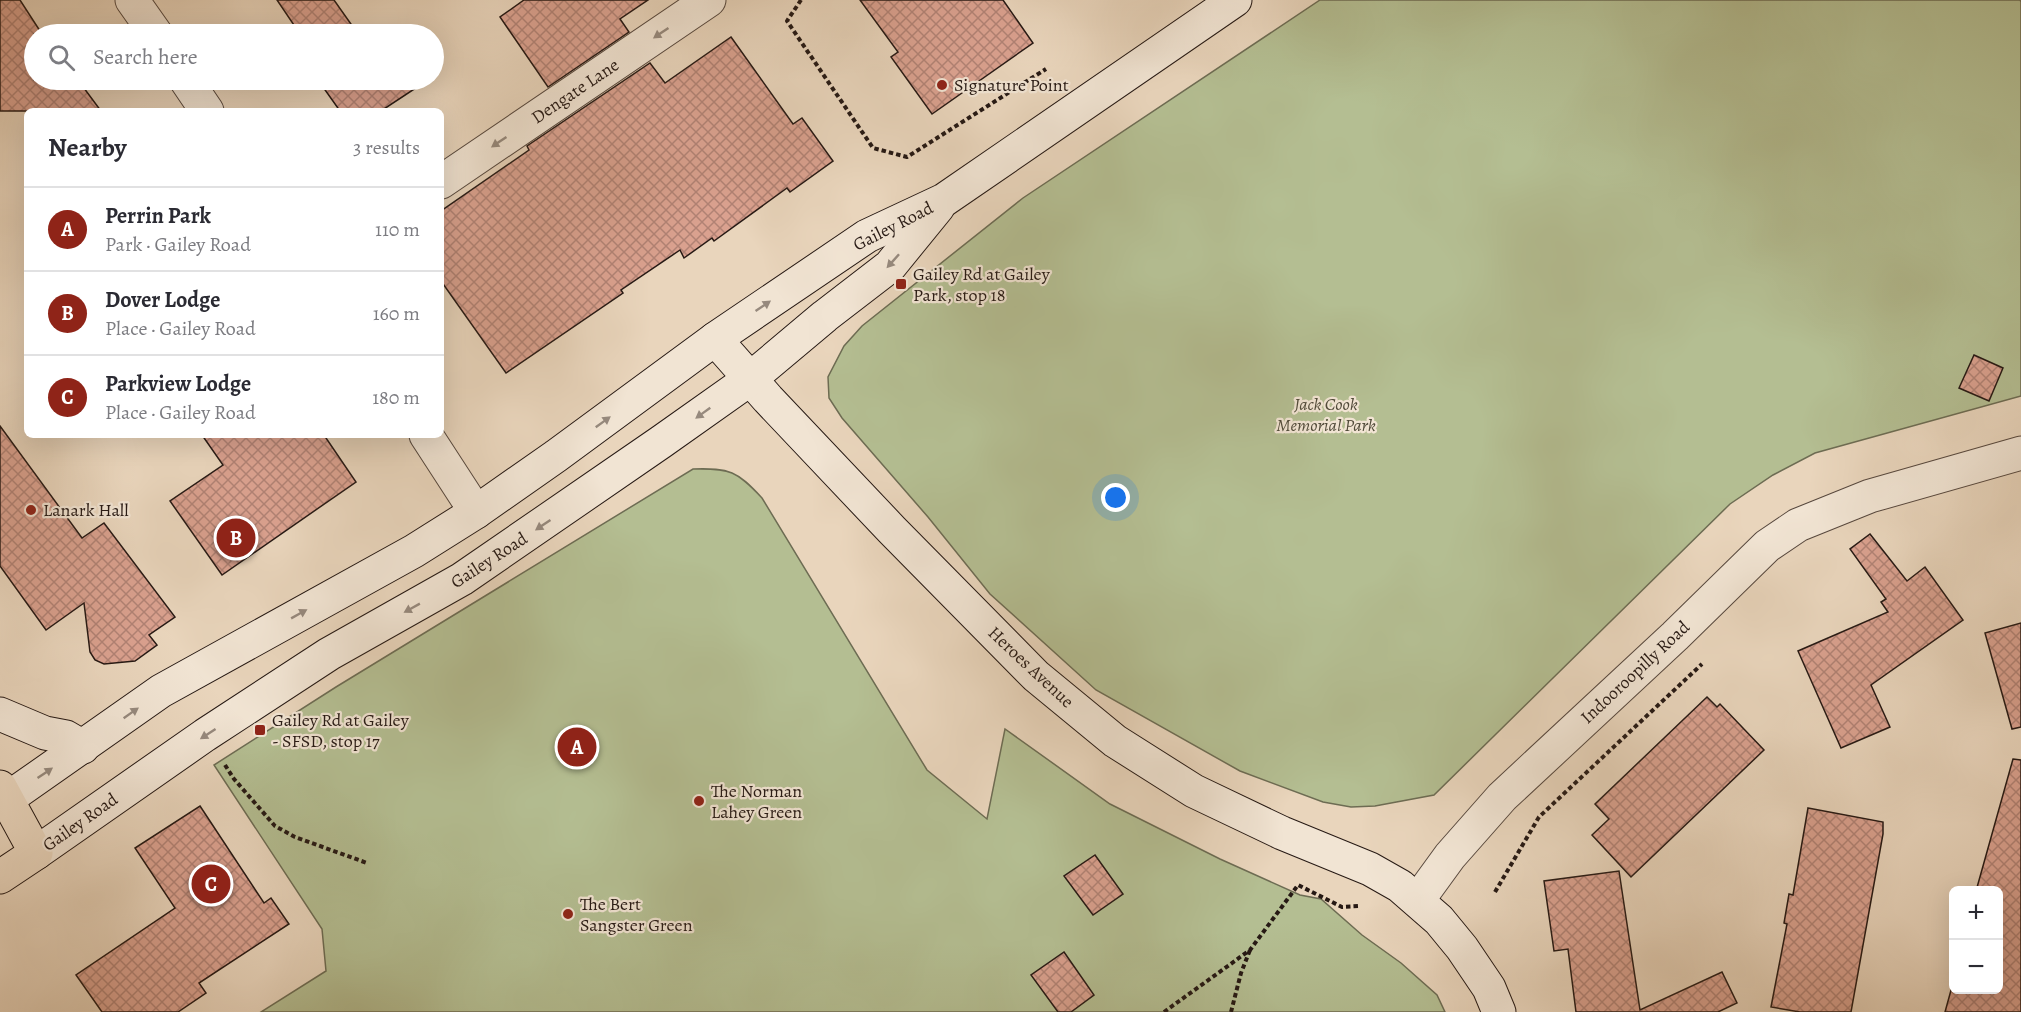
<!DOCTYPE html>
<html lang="en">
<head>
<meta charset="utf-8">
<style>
	:root { --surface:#fff; --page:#f2f2f3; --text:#2b2b33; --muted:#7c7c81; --line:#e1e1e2; --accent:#8f2418 }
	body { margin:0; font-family:Alegreya,serif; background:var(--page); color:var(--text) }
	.controls { position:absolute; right:18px; bottom:18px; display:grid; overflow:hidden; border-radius:9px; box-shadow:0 6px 24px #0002 }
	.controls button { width:54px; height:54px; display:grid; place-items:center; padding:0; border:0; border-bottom:2px solid var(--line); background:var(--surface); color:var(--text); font:30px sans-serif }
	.you { position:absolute; left:1116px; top:498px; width:21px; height:21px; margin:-15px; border:4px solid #fff; border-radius:50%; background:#1a73e8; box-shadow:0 0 0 9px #1a73e833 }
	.badge { display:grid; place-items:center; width:39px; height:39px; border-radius:50%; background:var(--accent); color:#fff; font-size:20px; font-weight:700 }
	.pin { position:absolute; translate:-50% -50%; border:3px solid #fff; box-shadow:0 2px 6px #0006 }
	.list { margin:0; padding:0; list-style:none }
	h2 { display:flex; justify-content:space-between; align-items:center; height:78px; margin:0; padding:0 24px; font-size:26px }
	h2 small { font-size:20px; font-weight:400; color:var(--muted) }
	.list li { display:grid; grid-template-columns:39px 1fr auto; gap:18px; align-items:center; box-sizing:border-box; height:84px; padding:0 24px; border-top:2px solid var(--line) }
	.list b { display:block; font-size:22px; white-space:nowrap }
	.list p { margin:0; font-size:20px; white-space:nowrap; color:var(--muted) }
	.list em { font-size:20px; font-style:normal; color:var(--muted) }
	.icon { flex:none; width:33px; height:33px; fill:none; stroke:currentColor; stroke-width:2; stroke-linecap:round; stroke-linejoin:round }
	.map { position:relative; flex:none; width:2021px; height:1012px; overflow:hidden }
	.search { position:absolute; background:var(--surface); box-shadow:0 6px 24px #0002; left:24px; top:24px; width:420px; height:66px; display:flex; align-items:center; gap:15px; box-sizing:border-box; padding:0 21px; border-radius:33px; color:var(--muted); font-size:22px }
	.panel { position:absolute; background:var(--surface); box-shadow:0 6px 24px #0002; left:24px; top:108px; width:420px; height:330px; border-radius:9px }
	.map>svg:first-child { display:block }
	.green { fill:#b4be92; stroke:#6d6c53; stroke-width:1.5 }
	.building { fill:url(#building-cross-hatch); stroke:#261914; stroke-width:1.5 }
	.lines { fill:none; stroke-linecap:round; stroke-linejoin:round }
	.street-casing { stroke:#57483e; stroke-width:35 }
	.secondary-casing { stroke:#261914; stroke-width:35 }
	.primary-casing { stroke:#261914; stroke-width:35 }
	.path { stroke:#261914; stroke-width:4; stroke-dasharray:4.5 3; stroke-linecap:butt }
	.street { stroke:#f1e4d3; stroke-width:33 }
	.secondary { stroke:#f1e4d3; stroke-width:33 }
	.primary { stroke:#e9d5bc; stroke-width:33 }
	.oneway { fill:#96897d }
	.poi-dot { fill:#8f2418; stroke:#f1e4d3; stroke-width:2 }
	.labels { text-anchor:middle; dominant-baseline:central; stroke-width:4.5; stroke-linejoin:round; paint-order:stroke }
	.poi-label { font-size:18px; fill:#261914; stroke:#f1e4d3; text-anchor:start }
	.street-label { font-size:18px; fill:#261914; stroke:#f1e4d3 }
	.park-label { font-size:18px; font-style:italic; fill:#514b3a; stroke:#f1e4d3 }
</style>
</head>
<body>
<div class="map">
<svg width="2021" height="1012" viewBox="0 0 2021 1012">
	<defs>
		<pattern id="building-cross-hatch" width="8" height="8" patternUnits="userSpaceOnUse" patternTransform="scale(1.5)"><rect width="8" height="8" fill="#daa18f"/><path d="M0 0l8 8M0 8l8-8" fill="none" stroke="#b18274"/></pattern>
	</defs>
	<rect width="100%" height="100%" fill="#e9d5bc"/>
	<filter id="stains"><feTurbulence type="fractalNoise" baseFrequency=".00333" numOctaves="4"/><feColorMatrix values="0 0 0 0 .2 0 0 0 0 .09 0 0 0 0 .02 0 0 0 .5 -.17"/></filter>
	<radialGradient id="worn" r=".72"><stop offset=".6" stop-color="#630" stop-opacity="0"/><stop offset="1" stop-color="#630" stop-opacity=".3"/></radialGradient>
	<g class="green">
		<path d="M1320 0H2020L2021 2V396L1815 453 1773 475 1730 504 1434 795 1375 806 1351 807 1323 802 1240 771 1096 690 990 594 928 517 842 418 829 398 828 377 844 346 862 326 1023 198Z"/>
		<path d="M693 469C730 468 737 471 762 498L927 770 987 819 1005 729 1110 804 1220 859 1300 895 1321 899 1362 935 1401 963 1437 995 1445 1012H261L326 971 322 929 214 765 336 687Z"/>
	</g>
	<g class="building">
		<path d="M0 0H20L42 34H34V80H78L101 111H0Z"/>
		<path d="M277 0H334L358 34H300Z"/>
		<path d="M524 0H648L620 19 629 32 548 87 500 17Z"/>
		<path d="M860 0H1003L1033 43 932 114 891 57 898 52Z"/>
		<path d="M731 37 793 124 802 118 833 161 790 192 787 188 714 241 712 238 684 258 680 250 621 290 623 293 506 373 441 281V211L529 150 527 146 650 63 665 83Z"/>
		<path d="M318 80H428L381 111H340Z"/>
		<path d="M1974 355 2003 368 1989 401 1959 388Z"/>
		<path d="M0 426 82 538 104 523 175 617 149 635 157 645 135 661 104 664 95 660 90 652 84 603 46 630 0 566Z"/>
		<path d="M202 435H324L356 482 222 575 170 501 223 465Z"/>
		<path d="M1870 534 1907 581 1925 567 1963 620 1871 685 1890 727 1841 748 1798 651 1888 612 1881 602 1886 599 1850 549Z"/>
		<path d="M2021 623V727L2012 729 1985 633Z"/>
		<path d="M1707 697 1717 707 1720 704 1764 750 1631 877 1592 835 1609 819 1595 804Z"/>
		<path d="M2013 759 2021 760V1012H1945L1953 983V990H1998V891H1976Z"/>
		<path d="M200 806 264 903 271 898 289 924 199 983 206 993 178 1012H102L76 975 175 908 135 848Z"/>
		<path d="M1808 808 1883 822V834L1851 1012H1800L1771 1007 1787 924 1784 923 1789 894 1793 895Z"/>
		<path d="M1095 855 1123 894 1093 915 1064 876Z"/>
		<path d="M1619 871 1640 1010 1722 972 1737 1003 1718 1012H1576L1568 949 1554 951 1544 881Z"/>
		<path d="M1064 952 1094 995 1071 1012H1058L1031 975Z"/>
	</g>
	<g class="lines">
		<defs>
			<g id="street">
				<path d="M132 0 156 34"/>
				<path d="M186 80 207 111"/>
				<path d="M441 182 709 0"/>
				<path d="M426 435 476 512"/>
				<path d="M1418 900 1450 856 1502 797 1675 636 1767 546 1798 525 1870 496 2021 453"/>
			</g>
			<g id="secondary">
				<path d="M715 339 768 399 892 530 1036 676 1115 741 1194 791 1282 833 1370 869 1400 886 1439 920 1462 948 1489 988 1499 1012"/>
				<path d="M0 714 45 733 66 737 83 747"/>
				<path d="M0 804 161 691 414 551 476 512 556 456 715 339 867 236 944 200 1235 0"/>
				<path d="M36 853 205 735 329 654 462 579 661 442 750 379 825 316 890 266 938 207"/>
			</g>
			<path id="primary" d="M0 787 36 853 0 877"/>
		</defs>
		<use href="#street" class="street-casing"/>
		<use href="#secondary" class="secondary-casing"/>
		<use href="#primary" class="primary-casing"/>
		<g class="path">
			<path d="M801 0 787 21 873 148 907 157 1046 69"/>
			<path d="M225 765 234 779 275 826 295 837 367 863"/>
			<path d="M1495 892 1539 817 1702 664"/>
			<path d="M1164 1012 1250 950 1298 885 1342 907 1360 906"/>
			<path d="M1231 1012 1241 973 1250 950"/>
		</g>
		<use href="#street" class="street"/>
		<use href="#secondary" class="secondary"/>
		<use href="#primary" class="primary"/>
	</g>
	<defs><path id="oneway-solid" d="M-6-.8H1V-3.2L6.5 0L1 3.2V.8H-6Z" transform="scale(1.5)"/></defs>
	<g class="oneway">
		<use href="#oneway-solid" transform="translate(661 33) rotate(146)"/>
		<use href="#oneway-solid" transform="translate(499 142) rotate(146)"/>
		<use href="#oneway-solid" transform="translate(893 261) rotate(132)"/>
		<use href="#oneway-solid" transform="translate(763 306) rotate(-34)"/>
		<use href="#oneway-solid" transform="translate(703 413) rotate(144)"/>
		<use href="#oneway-solid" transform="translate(603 422) rotate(-36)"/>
		<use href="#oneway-solid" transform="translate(543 525) rotate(146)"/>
		<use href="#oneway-solid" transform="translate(412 608) rotate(151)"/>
		<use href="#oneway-solid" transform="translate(299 614) rotate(-29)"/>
		<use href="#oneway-solid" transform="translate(131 713) rotate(-35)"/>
		<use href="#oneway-solid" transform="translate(208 734) rotate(147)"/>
		<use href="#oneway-solid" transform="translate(45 773) rotate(-34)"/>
	</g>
	<g class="poi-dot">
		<circle cx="942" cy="85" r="6"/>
		<rect x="895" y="278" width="12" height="12" rx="3"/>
		<circle cx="31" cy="510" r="6"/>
		<rect x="254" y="724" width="12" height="12" rx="3"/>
		<circle cx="699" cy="801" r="6"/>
		<circle cx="568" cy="914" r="6"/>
	</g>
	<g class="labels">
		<g class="poi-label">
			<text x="954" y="85">Signature Point</text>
			<text x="913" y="274">Gailey Rd at Gailey<tspan x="913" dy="21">Park, stop 18</tspan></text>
			<text x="43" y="510">Lanark Hall</text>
			<text x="272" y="720">Gailey Rd at Gailey<tspan x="272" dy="21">- SFSD, stop 17</tspan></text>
			<text x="711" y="791">The Norman<tspan x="711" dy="21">Lahey Green</tspan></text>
			<text x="580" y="904">The Bert<tspan x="580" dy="21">Sangster Green</tspan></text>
		</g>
		<g class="street-label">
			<text transform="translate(575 91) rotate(-34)">Dengate Lane</text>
			<text transform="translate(893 226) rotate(-27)">Gailey Road</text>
			<text transform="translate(489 560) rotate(-33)">Gailey Road</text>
			<text transform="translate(1031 667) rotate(43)">Heroes Avenue</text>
			<text transform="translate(1635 672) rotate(-43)">Indooroopilly Road</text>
			<text transform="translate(80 822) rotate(-35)">Gailey Road</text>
		</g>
		<g class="park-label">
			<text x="1326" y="404">Jack Cook<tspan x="1326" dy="21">Memorial Park</tspan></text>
		</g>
	</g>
	<rect width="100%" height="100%" filter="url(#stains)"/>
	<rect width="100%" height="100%" fill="url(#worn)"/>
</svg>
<div class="controls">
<button>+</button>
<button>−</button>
</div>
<div class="you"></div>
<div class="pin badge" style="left:577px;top:747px">A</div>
<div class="pin badge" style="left:236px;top:538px">B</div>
<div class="pin badge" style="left:211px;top:884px">C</div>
<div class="search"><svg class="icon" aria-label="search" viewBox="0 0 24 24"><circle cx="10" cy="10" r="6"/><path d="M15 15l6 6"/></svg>Search here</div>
<section class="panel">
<h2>Nearby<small>3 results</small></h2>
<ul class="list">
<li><span class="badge">A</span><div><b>Perrin Park</b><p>Park · Gailey Road</p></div><em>110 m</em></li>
<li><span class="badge">B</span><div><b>Dover Lodge</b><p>Place · Gailey Road</p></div><em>160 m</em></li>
<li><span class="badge">C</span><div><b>Parkview Lodge</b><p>Place · Gailey Road</p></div><em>180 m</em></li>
</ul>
</section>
</div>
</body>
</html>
